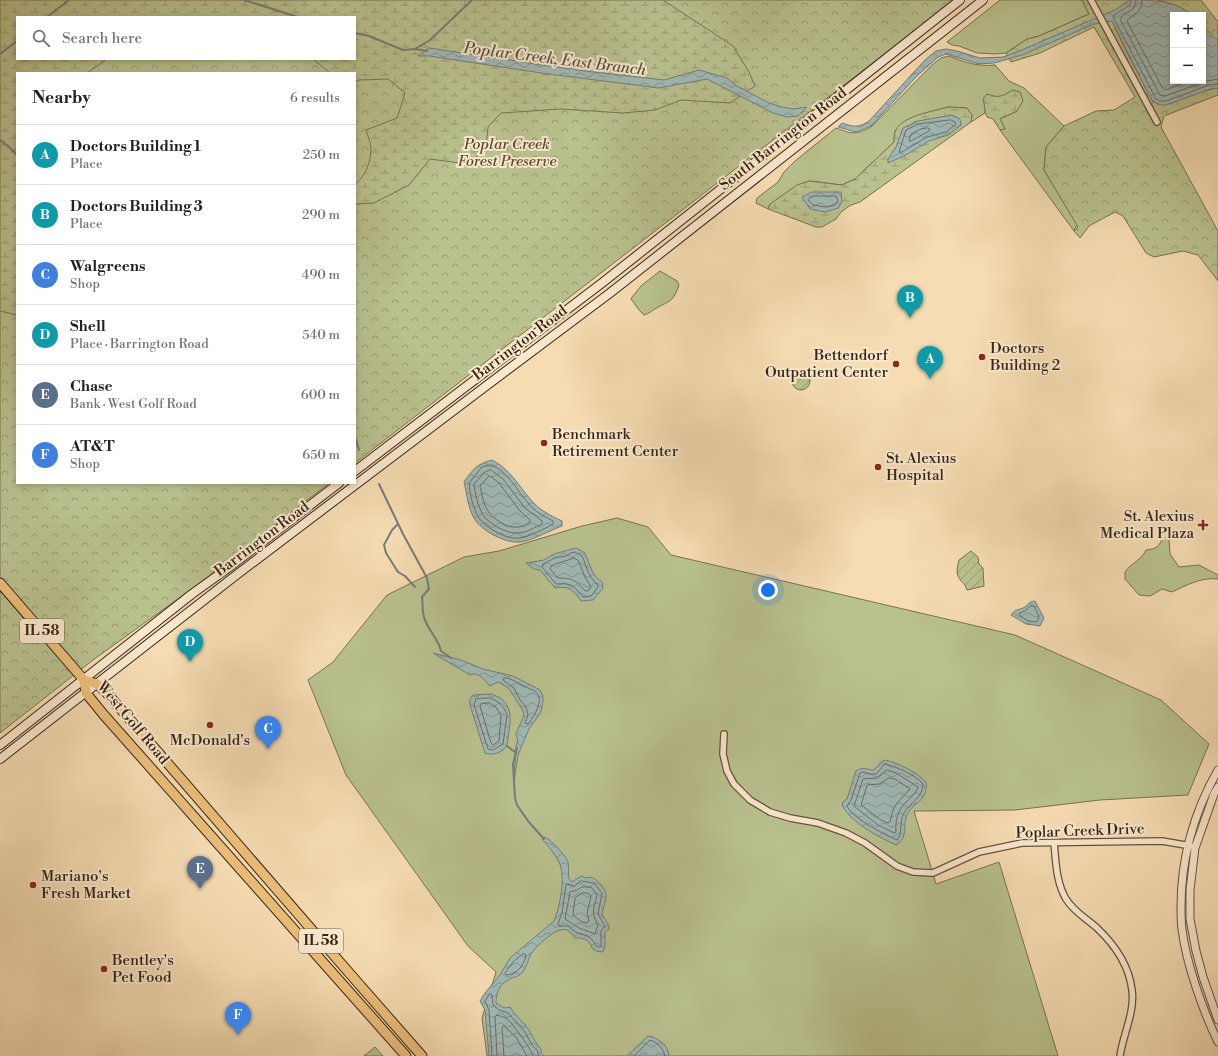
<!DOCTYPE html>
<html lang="en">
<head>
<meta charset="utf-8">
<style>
	:root { --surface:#fff; --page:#f2f2f2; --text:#202124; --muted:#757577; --line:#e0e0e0; --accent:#7c3aed }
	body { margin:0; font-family:"Libre Bodoni",serif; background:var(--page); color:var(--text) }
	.controls { position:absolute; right:12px; top:12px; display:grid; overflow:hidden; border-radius:0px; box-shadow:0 2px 6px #0003 }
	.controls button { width:36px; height:36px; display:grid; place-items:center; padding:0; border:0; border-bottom:1px solid var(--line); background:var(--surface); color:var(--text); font:20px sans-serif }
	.you { position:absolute; left:768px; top:590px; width:14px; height:14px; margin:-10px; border:3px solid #fff; border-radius:50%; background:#1a73e8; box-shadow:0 0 0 6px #1a73e833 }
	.badge { display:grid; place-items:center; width:26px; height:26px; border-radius:50%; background:var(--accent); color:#fff; font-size:13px; font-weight:700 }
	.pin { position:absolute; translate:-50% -33px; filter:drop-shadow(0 1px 2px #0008) }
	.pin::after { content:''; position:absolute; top:21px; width:14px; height:12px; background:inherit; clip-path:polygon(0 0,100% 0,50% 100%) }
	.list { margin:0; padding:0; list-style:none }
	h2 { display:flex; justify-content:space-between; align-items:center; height:52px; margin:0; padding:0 16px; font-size:17px }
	h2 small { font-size:13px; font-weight:400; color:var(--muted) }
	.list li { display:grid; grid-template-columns:26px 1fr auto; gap:12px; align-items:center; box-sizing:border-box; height:60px; padding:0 16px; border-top:1px solid var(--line) }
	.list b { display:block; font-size:15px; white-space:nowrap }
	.list p { margin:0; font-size:13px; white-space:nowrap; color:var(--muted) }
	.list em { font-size:13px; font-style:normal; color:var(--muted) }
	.icon { flex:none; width:22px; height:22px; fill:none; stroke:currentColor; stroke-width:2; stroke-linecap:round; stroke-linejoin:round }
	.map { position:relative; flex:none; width:1218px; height:1056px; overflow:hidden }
	.search { position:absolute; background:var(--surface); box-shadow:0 2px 6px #0003; left:16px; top:16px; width:340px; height:44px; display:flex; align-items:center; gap:10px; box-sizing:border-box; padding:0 14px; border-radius:0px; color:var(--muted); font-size:15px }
	.panel { position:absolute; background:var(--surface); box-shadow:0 2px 6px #0003; left:16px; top:72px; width:340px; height:412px; border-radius:0px }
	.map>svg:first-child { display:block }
	.grass { fill:#b9c18f; stroke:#787252 }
	.forest { fill:url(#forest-crowns); stroke:#787252; fill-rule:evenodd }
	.wetland { fill:url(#wetland-marsh); stroke:#787252 }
	.garden { fill:url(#garden-furrows); stroke:#787252 }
	.water { fill:url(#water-waves); stroke:#767d76 }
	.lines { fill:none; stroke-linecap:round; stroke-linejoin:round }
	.shore { stroke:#6c6e66; stroke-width:1 }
	.stream { stroke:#767d76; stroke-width:2 }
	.minor-casing { stroke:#67523c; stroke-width:8 }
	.tertiary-casing { stroke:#67523c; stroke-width:9 }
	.secondary-casing { stroke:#372415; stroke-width:10 }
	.primary-casing { stroke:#372415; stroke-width:11 }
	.minor { stroke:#f9e8ce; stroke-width:5.5 }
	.tertiary { stroke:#f9e8ce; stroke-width:7 }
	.secondary { stroke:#f9e8ce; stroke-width:8 }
	.primary { stroke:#ebbe7a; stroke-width:9 }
	.poi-dot { fill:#8f2418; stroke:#f9e8ce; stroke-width:1.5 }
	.labels { text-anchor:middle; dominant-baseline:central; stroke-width:4; stroke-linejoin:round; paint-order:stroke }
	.shield { fill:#f9e8ce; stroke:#715f4c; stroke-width:1 }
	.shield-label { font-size:14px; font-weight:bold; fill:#372415 }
	.street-label { font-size:15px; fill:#372415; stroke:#f9e8ce }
	.park-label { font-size:15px; font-style:italic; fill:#584b34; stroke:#f9e8ce }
	.poi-label { font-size:15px; fill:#372415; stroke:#f9e8ce; text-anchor:start }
	.water-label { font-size:16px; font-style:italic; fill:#565146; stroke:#f9e8ce }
</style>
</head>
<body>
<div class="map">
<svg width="1218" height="1056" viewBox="0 0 1218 1056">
	<defs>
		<pattern id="forest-crowns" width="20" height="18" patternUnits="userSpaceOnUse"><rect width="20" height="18" fill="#b9c18f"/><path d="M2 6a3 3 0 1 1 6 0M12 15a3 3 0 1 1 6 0" fill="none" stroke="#979d74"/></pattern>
		<pattern id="wetland-marsh" width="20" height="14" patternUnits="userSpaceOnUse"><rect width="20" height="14" fill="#b9c18f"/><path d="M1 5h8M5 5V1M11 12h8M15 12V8" fill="none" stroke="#979d74"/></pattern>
		<pattern id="garden-furrows" width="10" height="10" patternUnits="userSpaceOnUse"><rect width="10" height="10" fill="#b9c18f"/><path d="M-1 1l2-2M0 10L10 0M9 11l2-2" fill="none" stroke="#979d74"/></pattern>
		<pattern id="water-waves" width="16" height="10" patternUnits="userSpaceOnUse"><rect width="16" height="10" fill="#a0b9b7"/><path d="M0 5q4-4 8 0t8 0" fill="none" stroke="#839694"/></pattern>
	</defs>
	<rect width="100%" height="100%" fill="#f6dcb3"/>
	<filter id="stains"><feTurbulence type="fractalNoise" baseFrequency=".005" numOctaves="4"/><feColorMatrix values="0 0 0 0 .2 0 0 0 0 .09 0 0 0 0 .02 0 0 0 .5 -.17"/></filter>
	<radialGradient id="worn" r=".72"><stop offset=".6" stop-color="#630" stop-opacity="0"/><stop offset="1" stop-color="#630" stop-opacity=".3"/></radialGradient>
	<g class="grass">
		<path d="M1000 0H1082L1089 14 1039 36 1027 39 1006 53 995 54 977 53 959 46 952 45 947 42Z"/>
		<path d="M949 56C964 62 978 67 995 65L1009 81 1024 88 1064 126 1046 147 1044 170 1077 224 1074 231 1000 130 1005 129 1000 119 1017 111 1013 90 1001 97H995L985 105V113L971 122 972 115 967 108 948 107 914 117 895 131 894 142 855 179 842 185 809 181 770 204 768 209 756 203 757 198 778 182 784 172 795 161 836 128C851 134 857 135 871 127L932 65 941 58Z"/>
		<path d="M660 271 677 281 679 285C673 303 670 300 655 309 651 311 649 314 644 315L639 310 631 299 632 297 641 286Z"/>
		<path d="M617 518 648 527 671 555 1015 635 1161 700 1209 744 1188 795 1100 800 1015 810 914 811 936 884 999 862 1058 1056H487L482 1018 496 972 468 946 346 775 308 680 333 662 387 595 464 557 499 551 582 526Z"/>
		<path d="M1163 537 1169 538 1170 554 1179 567 1199 565 1218 575V579C1201 577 1187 585 1172 592L1162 589 1150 596 1139 595 1125 579V572C1131 563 1142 560 1146 550 1156 549 1159 547 1163 537Z"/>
		<path d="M375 1047 383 1056H364Z"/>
	</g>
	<g class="forest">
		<path d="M0 0H954L355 463V73H17V483H329L200 583 93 660 0 733ZM17 17H355V59H17Z"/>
		<path d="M1082 0H1131L1112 21 1125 49 1153 102 1218 88V95L1164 116 1161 127 1218 231V281L1198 255 1183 251 1154 257 1146 253 1123 216 1115 212 1089 226 1080 238 1074 231 1078 227 1044 170 1046 147 1064 126 1096 111 1114 110 1135 97 1094 27 1040 53 1011 62 1006 53 1027 39 1039 36 1089 14Z"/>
		<path d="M1157 0H1201L1218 22V41L1203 26V15H1192C1181 6 1170 3 1157 0Z"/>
	</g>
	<g class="wetland">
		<path d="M0 0H663L733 46 749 72 755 86 730 103 681 100 655 110 623 113 561 109 501 113 488 127 486 148 468 164 430 159 409 185 374 203 355 204V184C366 176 371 161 371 148 371 142 367 135 366 130L397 118 405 93 388 79 359 80 355 82V73H330L313 59H355V17H17V59H107L87 73H17V315L0 311Z"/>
		<path d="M1013 90 1020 92 1023 101 1017 111 1000 119 1005 129 1000 130 993 119 987 117C984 111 985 105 983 99L987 94C999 98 1001 97 1013 90Z"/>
		<path d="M948 107 967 108 972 115 971 122 860 202 851 205 841 212 836 219 822 227H816L768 209 770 204 797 185 809 181 842 185 855 179 894 142C894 138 894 133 896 130 902 116 934 111 948 107Z"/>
	</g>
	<g class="garden">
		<circle cx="801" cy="381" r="9"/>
		<path d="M971 551 978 557 979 564 983 568 984 586 967 590C964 581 961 583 958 576 956 571 958 565 959 560Z"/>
	</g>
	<g class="water">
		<path d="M1130 0C1153 0 1174 0 1192 15H1173V81H1203V26L1218 41V88L1210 89 1166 105C1157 105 1154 103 1149 95L1112 21 1094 24 1022 55 994 63 979 64 946 54 938 57 916 77 871 126 856 132 838 127 842 123C854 127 858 128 869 121L925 60 936 51 946 49 957 51 980 58 1003 57 1017 52 1115 10Z"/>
		<path d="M429 48 569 69 572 68 576 70 664 80 699 70 727 78 737 86 769 103 781 107 793 109 807 107 798 116 787 117 773 113 707 79 659 88 548 74 429 56H418Z"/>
		<path d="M952 115 960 119 961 125 948 135 929 141 904 156 888 163V159L896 147 903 128 918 121Z"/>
		<path d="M812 192H841L842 202 838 208 826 212 810 209 802 197Z"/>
		<path d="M492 460C510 469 518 485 531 500 538 509 551 516 562 521V526C551 530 529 542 519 542 505 543 484 532 476 521 468 510 467 494 464 482 473 469 477 464 492 460Z"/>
		<path d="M576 548 585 553C590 564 591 575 602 582L603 588 593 600 581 601C572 589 571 586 555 588L540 570 534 569 526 563 544 560 554 554Z"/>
		<path d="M1035 601 1044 618 1040 626 1026 624 1011 615C1014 610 1018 610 1023 608 1029 605 1027 602 1035 601Z"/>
		<path d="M433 653 461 660 483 669 513 676 540 690 543 696V701L541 712 529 729 518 755 514 781 516 746 518 740 516 735C517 728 524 719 524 714 524 711 511 692 509 689 506 686 502 684 498 682L490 686C484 680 479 671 470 675Z"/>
		<path d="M491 694C518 702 509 725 507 746 501 753 493 756 485 753L470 705V699L473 695Z"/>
		<path d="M885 760C900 764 915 771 926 782 928 803 914 800 907 815 902 827 909 837 896 845 893 843 891 843 888 841 873 834 849 820 842 805L843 802 847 799 856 771C863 766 867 770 874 770L881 762Z"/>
		<path d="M544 837C551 839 566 856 568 862 569 867 568 874 569 879L572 882 581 876 586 878 590 877C596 879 598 881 602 886 610 896 604 902 602 914L609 926V929L605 932V947L603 952 596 951 592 948C590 940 582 937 575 938 565 922 555 932 544 940 541 943 536 947 533 951 528 957 528 966 522 973 518 977 513 977 508 980 499 985 496 993 496 1003L504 1008 510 1007C515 1016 523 1021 529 1030 534 1038 534 1041 541 1049V1053L544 1056H489L485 1010 480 1001 485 993 500 975 510 958 554 921C560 907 566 876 559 862 555 854 548 846 542 839Z"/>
		<path d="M648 1036C658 1037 669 1046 669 1056H627Z"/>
	</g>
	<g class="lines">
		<g class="shore">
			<path d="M1131 0 1130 5 1114 15 1113 17 1156 99 1160 101H1166L1209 85 1218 84"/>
			<path d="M1136 0 1134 8 1121 17 1120 19 1160 95 1165 96 1207 81 1218 79"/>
			<path d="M1142 0C1142 14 1133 12 1127 21L1162 87 1165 90 1189 81"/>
			<path d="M951 120 955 122 956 124 946 132 927 137 902 152H899L906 130 919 124Z"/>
			<path d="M928 128 930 129 929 131 911 141H909L911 134 921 129Z"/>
			<path d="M813 196H836L838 201 835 205 826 207 813 205 808 200Z"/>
			<path d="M492 465C509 473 516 489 528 503 534 511 545 517 553 521V524C544 529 529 537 519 538 507 540 486 528 479 518 473 509 470 494 469 483L482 467Z"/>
			<path d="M491 470 503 479 525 508 542 521V524C535 527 526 533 518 533 507 534 489 524 483 515 478 506 475 494 474 484L485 472Z"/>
			<path d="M490 476 499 483 520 511 530 520V522C527 524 522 527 518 527 508 529 493 519 488 511 483 504 482 494 480 486L488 477Z"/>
			<path d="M571 553 575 552 582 556C587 567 588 577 598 585V587L591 596 583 597C573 585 572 583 556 584L542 567 543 564 555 558 566 556Z"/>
			<path d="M573 558 578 560 585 577 591 587 588 591H585C576 580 572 578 558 578L550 569 551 566C558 562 566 562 573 558Z"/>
			<path d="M1030 606H1034L1039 617 1037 622 1028 621 1019 615 1020 613 1025 611Z"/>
			<path d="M504 678C511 678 516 682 522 685 526 688 533 689 536 692 545 700 533 718 528 724L525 723 528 715 526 707 520 700 514 688 504 681Z"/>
			<path d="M490 698C497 700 505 707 507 715L503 744 493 750 488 749 474 705 476 699Z"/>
			<path d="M489 703 495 706 501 715 499 741 493 745 491 743 480 706 481 704Z"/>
			<path d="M885 764C897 767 914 774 923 784 923 798 910 802 904 813 899 821 903 834 897 840 884 834 853 819 847 806L851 800 860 773 864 772 869 774H876Z"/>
			<path d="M887 770 896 773 918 787C916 794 911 797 906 802 898 810 895 820 896 832L894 833 878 825 854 806 863 779 877 778Z"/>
			<path d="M889 778 895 779 910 789 897 803 893 810 890 822 888 823 881 820 861 805 867 785 879 784Z"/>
			<path d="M581 881 594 883 602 893 598 914 605 926 601 931V946L600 947 596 946 594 942 588 936 577 933 568 926H559L558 924 562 913 566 885 568 884 574 886Z"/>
			<path d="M582 887H591L597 895C594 910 590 910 598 925L595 934 579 928 565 919 570 892 577 890Z"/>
			<path d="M583 893H588L591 896 587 913 589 921 587 923 582 922 573 915 575 898Z"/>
			<path d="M523 954H525L526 956C523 966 518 974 506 975L505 973 513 962Z"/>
			<path d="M492 1056 489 1010 485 1001 490 993 492 995 493 1005 499 1010 508 1013 525 1032 532 1045 537 1050 539 1056"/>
			<path d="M497 1056 495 1017 497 1015C499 1016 504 1017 506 1018 511 1021 532 1050 533 1056"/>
			<path d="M504 1056 502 1027 504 1026 516 1037 527 1056"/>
			<path d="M634 1056 650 1040C657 1042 664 1049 665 1056"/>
		</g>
		<g class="stream">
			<path d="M244 0 298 17"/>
			<path d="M47 17 69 0"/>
			<path d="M355 33 369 36 403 50 415 49 430 40 472 0"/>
			<path d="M415 49 427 51"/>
			<path d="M0 54 17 41"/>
			<path d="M0 140 9 147 17 155"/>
			<path d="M355 436 359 450"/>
			<path d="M379 484 403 534 427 578 429 589 422 597C423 603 422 611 424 617 427 629 438 638 441 651L451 658"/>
			<path d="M398 524 392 530 384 545 386 553 398 572 405 576 415 587"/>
			<path d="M507 746 515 752"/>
			<path d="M517 748 513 764 515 798 517 805 528 821 544 839"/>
		</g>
		<defs>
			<g id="minor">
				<path d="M1091 0 1157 122"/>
				<path d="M724 734 723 754 727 771 734 784 750 800 770 812 790 818 818 823 846 833 865 843 897 866 913 872 933 873 979 852 1022 843 1162 841 1191 846"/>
				<path d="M1054 843C1056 862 1056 882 1066 899 1074 912 1086 918 1097 928 1115 945 1129 965 1132 990 1135 1013 1123 1034 1120 1056"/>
			</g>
			<g id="tertiary">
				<path d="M1218 770C1194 812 1181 859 1181 907 1181 914 1181 922 1182 929 1186 963 1203 1011 1218 1042"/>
				<path d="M1218 787 1214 794 1195 848 1190 890V919L1196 951 1203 977 1218 1020"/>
			</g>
			<g id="secondary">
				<path d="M355 471 602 283 960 0"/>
				<path d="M0 745 192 594 228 568 339 483"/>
				<path d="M0 759 235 576 486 386 610 293 983 0"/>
			</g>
			<g id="primary">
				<path d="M0 583 84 680"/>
				<path d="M84 680 97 684 105 691 351 975 422 1056"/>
				<path d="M84 680 86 693 103 714 406 1056"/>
			</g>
		</defs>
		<use href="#minor" class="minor-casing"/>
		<use href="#tertiary" class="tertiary-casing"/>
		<use href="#secondary" class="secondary-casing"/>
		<use href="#primary" class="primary-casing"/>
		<use href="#minor" class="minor"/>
		<use href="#tertiary" class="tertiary"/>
		<use href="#secondary" class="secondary"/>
		<use href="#primary" class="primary"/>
	</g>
	<g class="poi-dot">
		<circle cx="982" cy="357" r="4"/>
		<circle cx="896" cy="364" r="4"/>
		<circle cx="544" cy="443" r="4"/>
		<circle cx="878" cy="467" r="4"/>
		<path d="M1201 519h4v4h4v4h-4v4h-4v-4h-4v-4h4z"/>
		<circle cx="210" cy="725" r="4"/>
		<circle cx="33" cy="885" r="4"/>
		<circle cx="104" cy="969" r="4"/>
	</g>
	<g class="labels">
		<g class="shield">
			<rect x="20" y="619" width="44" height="24" rx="3"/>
			<rect x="299" y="929" width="44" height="24" rx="3"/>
		</g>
		<g class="shield-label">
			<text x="42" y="631">IL 58</text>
			<text x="321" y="941">IL 58</text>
		</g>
		<g class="street-label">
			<text transform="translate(783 139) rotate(-38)">South Barrington Road</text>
			<text transform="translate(520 343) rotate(-37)">Barrington Road</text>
			<text transform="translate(262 539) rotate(-37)">Barrington Road</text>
			<text transform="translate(133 723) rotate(50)">West Golf Road</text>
			<text transform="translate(1080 831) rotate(-2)">Poplar Creek Drive</text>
		</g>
		<g class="park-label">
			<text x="507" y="144">Poplar Creek<tspan x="507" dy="17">Forest Preserve</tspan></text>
		</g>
		<g class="poi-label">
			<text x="990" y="348">Doctors<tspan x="990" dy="17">Building 2</tspan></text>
			<text x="888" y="355" text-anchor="end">Bettendorf<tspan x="888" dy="17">Outpatient Center</tspan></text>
			<text x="552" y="434">Benchmark<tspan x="552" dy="17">Retirement Center</tspan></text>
			<text x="886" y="458">St. Alexius<tspan x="886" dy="17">Hospital</tspan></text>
			<text x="1194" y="516" text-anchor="end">St. Alexius<tspan x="1194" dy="17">Medical Plaza</tspan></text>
			<text x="210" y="740" text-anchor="middle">McDonald's</text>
			<text x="41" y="876">Mariano's<tspan x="41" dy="17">Fresh Market</tspan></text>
			<text x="112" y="960">Bentley's<tspan x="112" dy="17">Pet Food</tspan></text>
		</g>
		<g class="water-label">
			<text transform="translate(555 59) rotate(7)">Poplar Creek, East Branch</text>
		</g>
	</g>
	<rect width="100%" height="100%" filter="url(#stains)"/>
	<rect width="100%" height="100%" fill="url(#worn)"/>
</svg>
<div class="controls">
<button>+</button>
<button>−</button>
</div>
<div class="you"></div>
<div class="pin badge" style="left:930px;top:379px;background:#0f9aa8">A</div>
<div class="pin badge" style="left:910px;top:318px;background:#0f9aa8">B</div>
<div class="pin badge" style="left:268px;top:749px;background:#3f7fe0">C</div>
<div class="pin badge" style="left:190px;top:662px;background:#0f9aa8">D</div>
<div class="pin badge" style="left:200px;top:889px;background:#5c6f8a">E</div>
<div class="pin badge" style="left:238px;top:1035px;background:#3f7fe0">F</div>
<div class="search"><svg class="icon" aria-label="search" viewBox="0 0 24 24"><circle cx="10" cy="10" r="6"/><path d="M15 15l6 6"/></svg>Search here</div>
<section class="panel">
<h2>Nearby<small>6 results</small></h2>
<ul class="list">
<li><span class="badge" style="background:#0f9aa8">A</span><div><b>Doctors Building 1</b><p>Place</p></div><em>250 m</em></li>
<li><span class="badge" style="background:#0f9aa8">B</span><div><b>Doctors Building 3</b><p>Place</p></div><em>290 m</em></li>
<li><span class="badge" style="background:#3f7fe0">C</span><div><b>Walgreens</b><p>Shop</p></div><em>490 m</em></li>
<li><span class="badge" style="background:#0f9aa8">D</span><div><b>Shell</b><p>Place · Barrington Road</p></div><em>540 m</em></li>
<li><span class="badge" style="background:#5c6f8a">E</span><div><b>Chase</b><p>Bank · West Golf Road</p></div><em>600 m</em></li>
<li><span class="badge" style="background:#3f7fe0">F</span><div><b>AT&amp;T</b><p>Shop</p></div><em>650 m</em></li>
</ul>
</section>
</div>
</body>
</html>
